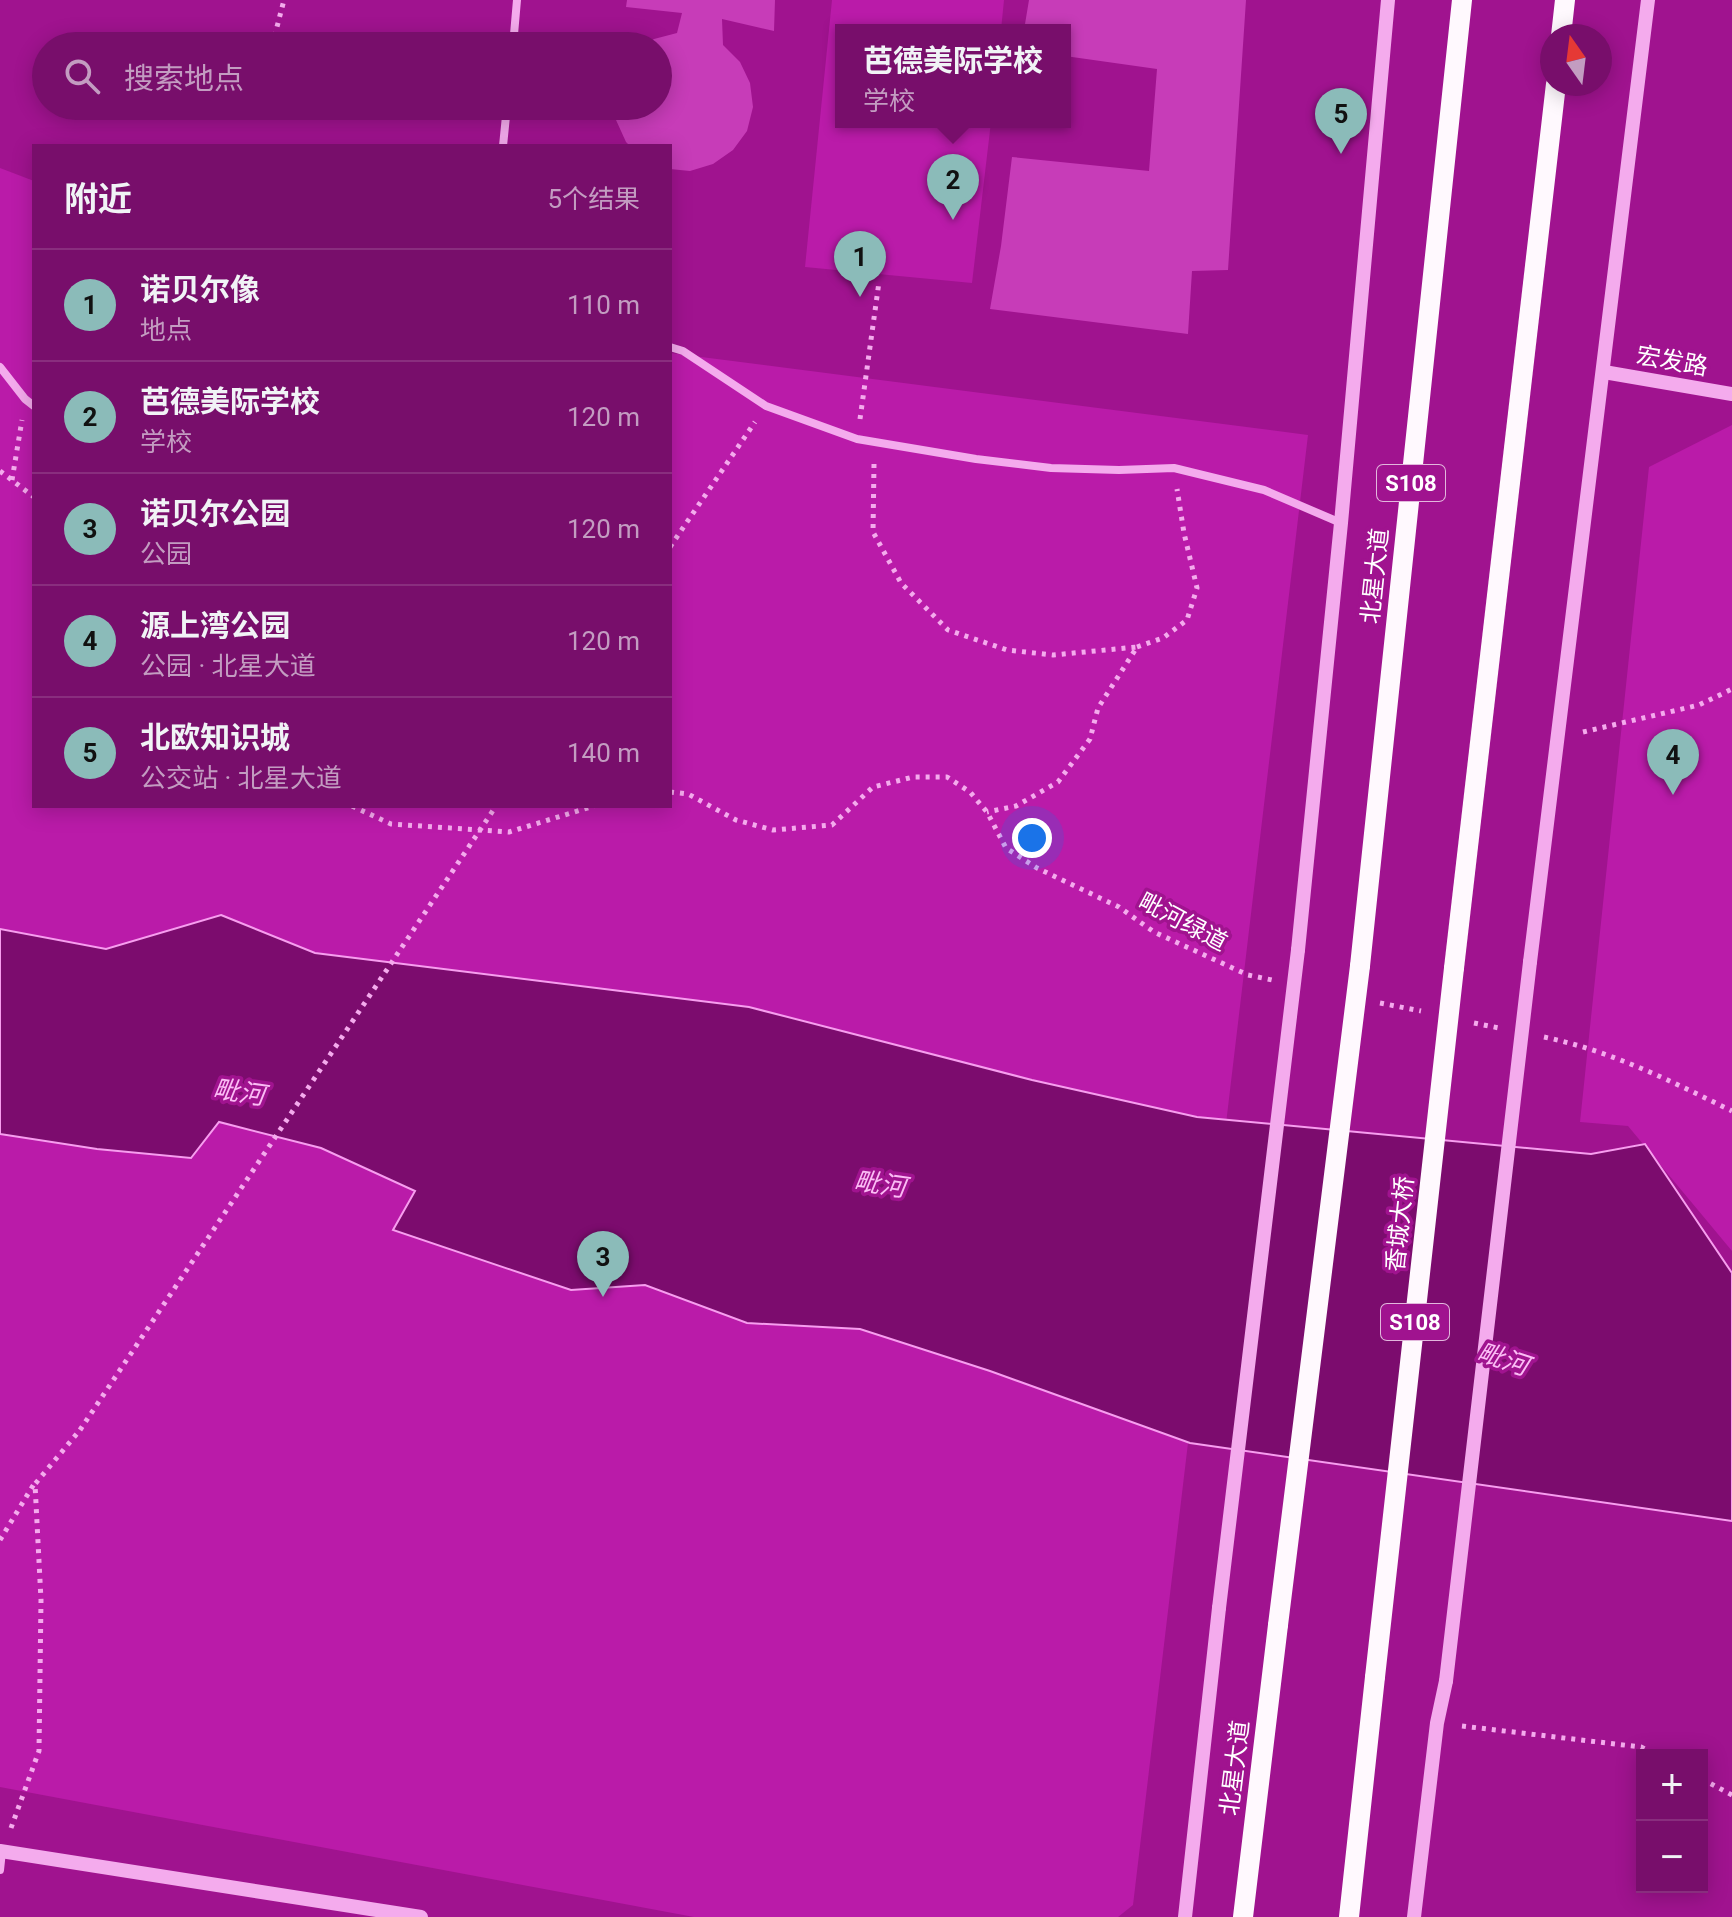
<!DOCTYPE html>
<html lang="zh">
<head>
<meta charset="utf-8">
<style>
	:root { --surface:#780e6b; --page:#7d1771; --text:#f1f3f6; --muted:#c39cc1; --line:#892e7e; --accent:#8bbbb9 }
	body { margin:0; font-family:Roboto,"Noto Sans SC",sans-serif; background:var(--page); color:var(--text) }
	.controls { position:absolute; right:24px; bottom:24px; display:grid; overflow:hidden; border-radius:0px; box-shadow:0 4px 20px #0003 }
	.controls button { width:72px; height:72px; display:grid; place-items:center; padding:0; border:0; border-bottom:2px solid var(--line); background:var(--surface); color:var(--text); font:40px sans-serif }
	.compass { position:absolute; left:1540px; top:24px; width:72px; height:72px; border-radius:50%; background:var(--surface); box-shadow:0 4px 20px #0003; rotate:346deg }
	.you { position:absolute; left:1032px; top:838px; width:28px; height:28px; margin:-20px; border:6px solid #fff; border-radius:50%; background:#1a73e8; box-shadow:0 0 0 12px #1a73e833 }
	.badge { display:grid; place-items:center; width:52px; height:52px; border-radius:50%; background:var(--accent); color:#111; font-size:26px; font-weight:700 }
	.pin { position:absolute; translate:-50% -66px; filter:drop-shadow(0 2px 4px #0008) }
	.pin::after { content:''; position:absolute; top:42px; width:28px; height:24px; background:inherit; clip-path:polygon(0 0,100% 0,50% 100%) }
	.popup { position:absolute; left:835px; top:24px; width:236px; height:104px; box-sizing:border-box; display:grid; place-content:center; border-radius:0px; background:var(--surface); filter:drop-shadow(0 2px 6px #0005); font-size:26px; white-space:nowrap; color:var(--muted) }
	.popup b { font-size:30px; color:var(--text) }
	.popup::after { content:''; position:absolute; left:50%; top:100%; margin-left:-16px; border:16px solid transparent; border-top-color:var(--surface) }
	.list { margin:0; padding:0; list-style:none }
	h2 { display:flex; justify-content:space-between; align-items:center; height:104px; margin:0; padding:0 32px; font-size:34px }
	h2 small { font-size:26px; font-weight:400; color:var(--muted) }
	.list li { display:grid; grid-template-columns:52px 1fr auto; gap:24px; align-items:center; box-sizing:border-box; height:112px; padding:0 32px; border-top:2px solid var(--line) }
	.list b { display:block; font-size:30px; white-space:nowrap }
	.list p { margin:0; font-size:26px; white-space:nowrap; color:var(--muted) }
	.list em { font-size:26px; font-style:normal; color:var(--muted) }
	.icon { flex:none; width:44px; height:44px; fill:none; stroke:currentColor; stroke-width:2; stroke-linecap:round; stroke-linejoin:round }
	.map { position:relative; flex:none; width:1732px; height:1917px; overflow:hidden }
	.search { position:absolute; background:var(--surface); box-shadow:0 4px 20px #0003; left:32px; top:32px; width:640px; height:88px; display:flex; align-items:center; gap:20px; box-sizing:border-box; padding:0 28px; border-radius:44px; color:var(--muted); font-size:30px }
	.panel { position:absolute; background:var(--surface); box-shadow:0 4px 20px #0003; left:32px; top:144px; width:640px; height:664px; border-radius:0px }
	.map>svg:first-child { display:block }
	.green { fill:#ba1ba9 }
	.water { fill:#7c0c6e; stroke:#f79eef; stroke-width:2 }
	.building { fill:#c73cb8 }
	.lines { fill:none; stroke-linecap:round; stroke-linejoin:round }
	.path { stroke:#f4abed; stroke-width:5; stroke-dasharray:4 6; stroke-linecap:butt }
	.minor { stroke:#f4abed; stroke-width:8 }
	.tertiary { stroke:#f4abed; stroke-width:14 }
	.primary { stroke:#fff9fe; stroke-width:20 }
	.path-bridge { stroke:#f4abed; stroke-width:5; stroke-dasharray:4 6; stroke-linecap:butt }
	.tertiary-bridge { stroke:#f4abed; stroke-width:14 }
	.primary-bridge { stroke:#fff9fe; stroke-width:20 }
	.labels { text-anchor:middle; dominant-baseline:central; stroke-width:7; stroke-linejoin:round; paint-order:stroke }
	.shield { fill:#a0138f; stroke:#e2b8dd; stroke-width:2 }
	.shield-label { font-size:22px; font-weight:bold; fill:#fff }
	.street-label { font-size:24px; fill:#fff; stroke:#a0138f }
	.water-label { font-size:26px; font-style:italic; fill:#fbbcf5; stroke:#a0138f }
</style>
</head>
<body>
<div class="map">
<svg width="1732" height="1917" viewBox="0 0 1732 1917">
	<rect width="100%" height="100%" fill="#a0138f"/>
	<g class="green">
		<path d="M832 0H1004L1001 30H841V122H991L972 283 805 267Z"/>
		<path d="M0 168 34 181V806H670V353L1308 435 1133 1905 1118 1917H694L0 1787Z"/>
		<path d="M1732 425V1251L1628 1126 1580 1122 1649 467Z"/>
	</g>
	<path class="water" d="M221 915 315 953 749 1007 1032 1080 1197 1117 1591 1154 1645 1144 1732 1273V1521L1190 1443 990 1371 860 1329 747 1323 645 1285 571 1290 393 1230 415 1191 321 1148 219 1122 191 1158 97 1149 0 1134V929L106 949Z"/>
	<g class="building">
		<path d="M627 0H775L774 31 722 19 723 45 740 62 750 83 753 107 747 131 733 150 713 164 690 171 670 169V146H630L626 142 616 120 615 106H658V46H643L654 39 677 33 682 13 626 7Z"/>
		<path d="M1029 0H1246L1228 270 1192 271 1188 334 990 309 1001 246 1012 157 1149 171 1157 69 1065 56V30H1024Z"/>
	</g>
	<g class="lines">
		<g class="path">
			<path d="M272 46 284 0"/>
			<path d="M860 419 879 282"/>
			<path d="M874 464 873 532 901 583 948 630 1007 650 1053 655 1137 647 1098 708 1090 739 1058 782 1016 806 987 812"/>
			<path d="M0 471 34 497"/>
			<path d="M12 480 22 420"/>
			<path d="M670 547 755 422"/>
			<path d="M1137 647 1163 638 1187 620 1197 588 1184 533 1177 489"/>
			<path d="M1583 732 1699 705 1732 689"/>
			<path d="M670 792 688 794 736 820 773 830 832 825 873 787 913 777H947L970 792 987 812 1006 848 1037 868 1119 907 1154 932 1248 975 1272 980"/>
			<path d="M352 806 391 824 509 832 594 806"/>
			<path d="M1380 1003 1421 1011"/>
			<path d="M1474 1023 1499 1028"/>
			<path d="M1544 1037C1611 1051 1671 1081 1732 1111"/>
			<path d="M0 1540 34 1484"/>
			<path d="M1462 1726 1641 1747 1656 1755"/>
			<path d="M1702 1779 1732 1795"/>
			<path d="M11 1828 39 1751 41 1600 35 1484 80 1430"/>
		</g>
		<g class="minor">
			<path d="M513 46 517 0"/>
			<path d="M503 146 507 106"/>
			<path d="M670 347 683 351 766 406 857 439 976 459 1051 468 1119 470 1174 468 1264 490 1341 523"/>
			<path d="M0 367 25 399 34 406"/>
			<path d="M0 1870 2 1851"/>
		</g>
		<g class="tertiary">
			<path d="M1604 372 1732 394"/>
			<path d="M1298 950 1341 523 1388 0"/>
			<path d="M1530 962 1648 0"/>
			<path d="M0 1851 421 1917"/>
			<path d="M1185 1917 1219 1608"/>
			<path d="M1414 1917 1437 1723 1446 1681"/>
		</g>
		<g class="primary">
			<path d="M1561 36 1565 0"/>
			<path d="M1360 966 1462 0"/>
			<path d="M1454 968 1556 84"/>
			<path d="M1243 1917 1278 1625"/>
			<path d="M1349 1917 1375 1677"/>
		</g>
		<path class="path-bridge" d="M80 1430 496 806"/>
		<g class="tertiary-bridge">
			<path d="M1219 1608 1298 950"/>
			<path d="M1446 1681 1530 962"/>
		</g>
		<g class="primary-bridge">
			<path d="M1278 1625 1360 966"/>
			<path d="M1375 1677 1454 968"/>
		</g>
	</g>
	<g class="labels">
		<g class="shield">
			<rect x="1377" y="465" width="68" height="36" rx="6"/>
			<rect x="1381" y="1304" width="68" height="36" rx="6"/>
		</g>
		<g class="shield-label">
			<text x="1411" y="483">S108</text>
			<text x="1415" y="1322">S108</text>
		</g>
		<g class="street-label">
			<text transform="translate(1672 361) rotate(10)">宏发路</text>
			<text transform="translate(1375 576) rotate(-84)">北星大道</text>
			<text transform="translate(1183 922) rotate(28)">毗河绿道</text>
			<text transform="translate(1400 1224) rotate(-84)">香城大桥</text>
			<text transform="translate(1235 1768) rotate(-83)">北星大道</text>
		</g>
		<g class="water-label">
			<text transform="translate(239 1092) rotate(8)">毗河</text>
			<text transform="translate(880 1184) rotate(8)">毗河</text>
			<text transform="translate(1503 1359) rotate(18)">毗河</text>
		</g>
	</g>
</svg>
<div class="controls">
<button>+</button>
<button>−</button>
</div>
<svg class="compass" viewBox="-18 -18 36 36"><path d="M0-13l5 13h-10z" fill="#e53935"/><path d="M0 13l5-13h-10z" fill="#c39cc1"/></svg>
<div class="you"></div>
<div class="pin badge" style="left:860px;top:297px">1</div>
<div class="pin badge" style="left:953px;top:220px">2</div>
<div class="popup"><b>芭德美际学校</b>学校</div>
<div class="pin badge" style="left:603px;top:1297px">3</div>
<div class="pin badge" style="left:1673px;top:795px">4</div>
<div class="pin badge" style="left:1341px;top:154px">5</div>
<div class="search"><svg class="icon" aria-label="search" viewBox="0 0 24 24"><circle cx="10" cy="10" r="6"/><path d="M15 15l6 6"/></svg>搜索地点</div>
<section class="panel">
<h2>附近<small>5个结果</small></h2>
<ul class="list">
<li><span class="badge">1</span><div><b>诺贝尔像</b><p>地点</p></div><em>110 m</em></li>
<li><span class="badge">2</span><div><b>芭德美际学校</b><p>学校</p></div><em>120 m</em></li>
<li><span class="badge">3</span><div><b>诺贝尔公园</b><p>公园</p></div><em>120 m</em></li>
<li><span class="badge">4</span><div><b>源上湾公园</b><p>公园 · 北星大道</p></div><em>120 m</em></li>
<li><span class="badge">5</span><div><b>北欧知识城</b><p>公交站 · 北星大道</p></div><em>140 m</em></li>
</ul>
</section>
</div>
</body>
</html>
